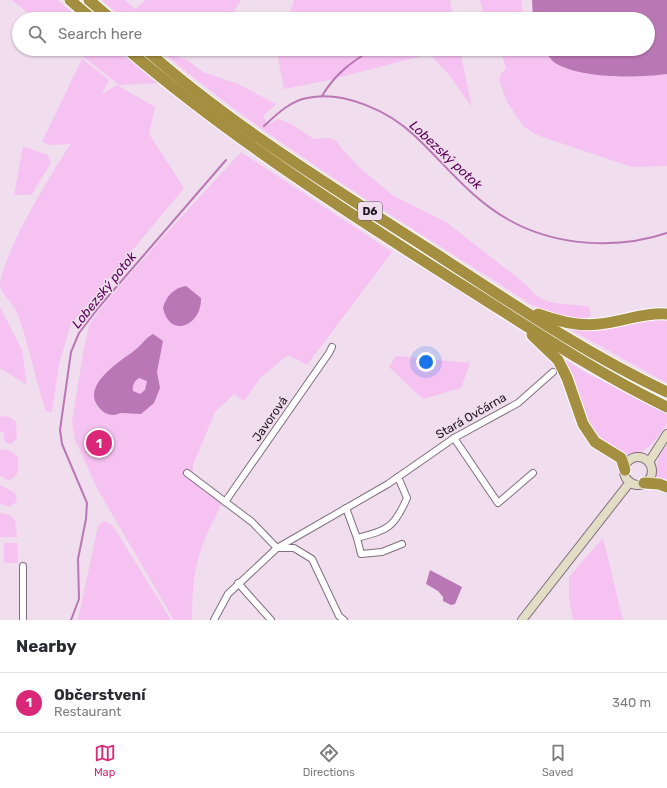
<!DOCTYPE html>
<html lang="en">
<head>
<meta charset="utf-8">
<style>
	:root { --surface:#fff; --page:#f7f7f7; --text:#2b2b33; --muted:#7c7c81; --line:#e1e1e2; --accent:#db2777 }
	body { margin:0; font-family:Rubik,sans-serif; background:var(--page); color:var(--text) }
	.you { position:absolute; left:426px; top:362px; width:14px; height:14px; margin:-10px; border:3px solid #fff; border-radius:50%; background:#1a73e8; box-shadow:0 0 0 6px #1a73e833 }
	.badge { display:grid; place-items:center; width:26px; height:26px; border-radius:50%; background:var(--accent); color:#fff; font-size:13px; font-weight:700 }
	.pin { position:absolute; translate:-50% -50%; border:2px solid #fff; box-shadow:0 1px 4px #0006 }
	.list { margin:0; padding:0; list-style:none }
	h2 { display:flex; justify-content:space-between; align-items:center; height:52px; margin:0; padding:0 16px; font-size:17px }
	h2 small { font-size:13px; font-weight:400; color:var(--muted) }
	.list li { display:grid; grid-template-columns:26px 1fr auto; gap:12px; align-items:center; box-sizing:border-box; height:60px; padding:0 16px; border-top:1px solid var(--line) }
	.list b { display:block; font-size:15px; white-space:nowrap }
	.list p { margin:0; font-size:13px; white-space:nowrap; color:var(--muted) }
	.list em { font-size:13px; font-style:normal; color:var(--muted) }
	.icon { flex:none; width:22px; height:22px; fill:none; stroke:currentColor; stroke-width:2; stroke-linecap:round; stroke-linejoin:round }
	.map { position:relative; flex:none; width:667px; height:620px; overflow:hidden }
	.search { position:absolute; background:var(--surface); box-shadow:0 1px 3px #0004; left:12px; right:12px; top:12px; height:44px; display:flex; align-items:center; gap:10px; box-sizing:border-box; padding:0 14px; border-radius:22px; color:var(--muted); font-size:15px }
	.sheet { height:112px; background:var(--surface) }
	nav { display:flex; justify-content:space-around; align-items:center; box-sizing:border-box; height:56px; border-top:1px solid var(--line); background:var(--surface); font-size:11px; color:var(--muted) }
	nav a { display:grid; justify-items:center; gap:2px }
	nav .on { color:var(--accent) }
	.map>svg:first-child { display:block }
	.green { fill:#f5c2f1 }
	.water { fill:#ba77b5; fill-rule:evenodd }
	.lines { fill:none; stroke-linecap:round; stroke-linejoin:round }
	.stream { stroke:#ba77b5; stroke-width:2 }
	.street-casing { stroke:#806f7e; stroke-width:8 }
	.secondary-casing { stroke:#806f7e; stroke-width:10 }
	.highway-casing { stroke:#fff; stroke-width:13 }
	.street { stroke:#fff; stroke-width:6 }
	.secondary { stroke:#e4ddc6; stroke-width:8 }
	.highway { stroke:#a48e40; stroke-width:11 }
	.labels { text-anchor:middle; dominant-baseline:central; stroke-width:3; stroke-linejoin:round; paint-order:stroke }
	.shield { fill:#f0ddee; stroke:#5d525c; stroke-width:1 }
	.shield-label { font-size:11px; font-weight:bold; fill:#1e171e }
	.street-label { font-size:12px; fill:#1e171e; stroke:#f0ddee }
	.water-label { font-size:13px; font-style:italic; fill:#570055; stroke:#f0ddee }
</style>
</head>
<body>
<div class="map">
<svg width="667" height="620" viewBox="0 0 667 620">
	<rect width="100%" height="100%" fill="#f0ddee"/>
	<g class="green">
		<path d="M12 0H57L80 19H36Z"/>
		<path d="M102 0H125L135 9 146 0H241L230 19H124Z"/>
		<path d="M294 0H450L453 19H288Z"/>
		<path d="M480 0H521L523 14 526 19H484Z"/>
		<path d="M74 49H117L157 83 119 85Z"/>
		<path d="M159 49H211L208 54 169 53 187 60 203 72 238 84 276 104 263 116 268 125 278 119 291 124 314 139 329 138 336 141 342 149 361 169 394 196 446 222 528 286C541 308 567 302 589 307L591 315 583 321 564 317 532 305C406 223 274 147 159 49Z"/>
		<path d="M278 49H422L418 57 325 81 284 89 277 53Z"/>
		<path d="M425 49H458L460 51 472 107 450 76Z"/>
		<path d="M500 49H544L548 55 567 69 625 77 667 74V166L632 167 537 135 524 127 507 102 499 80 501 74 506 68Z"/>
		<path d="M82 59 109 80 102 94 117 85 155 107 149 134 184 188 71 324 59 364 52 412 46 411C35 379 29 344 17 312 13 303 3 295 0 287 0 257 53 170 71 144L51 145 42 142Z"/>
		<path d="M23 146 48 155 51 163 31 195H14Z"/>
		<path d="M241 152 392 252 307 365 288 355 260 378 244 401 234 394 215 412 193 465V473L222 496C221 511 211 522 206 536 194 565 192 589 192 620H174L98 490 75 440 72 422 83 353 89 325 100 309 161 239Z"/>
		<path d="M0 307 22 350 27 385 0 368Z"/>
		<path d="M657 319 667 320V383L566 327Z"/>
		<path d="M396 356 470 363 461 388 423 399 389 367Z"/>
		<path d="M564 359 586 373 667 414V424L651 445 641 452 625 455 605 442 595 432 586 417 573 377Z"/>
		<path d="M0 416 10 417 16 422 17 437 13 443 8 444 4 440V433L0 432Z"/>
		<path d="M667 445V481L658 479 655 475 659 456Z"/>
		<path d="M3 449 10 451 18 457V472L12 479 8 480 0 476V450Z"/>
		<path d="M0 485 15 493 17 500 15 503 9 507 0 504Z"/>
		<path d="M0 513 9 515 15 520 17 537H0Z"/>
		<path d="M104 521 111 524 115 529 171 620H78L98 526Z"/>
		<path d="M603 538 623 620H573L569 598V577Z"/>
		<path d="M4 543H17L18 563H4Z"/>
	</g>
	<g class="water">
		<path d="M532 0H667V74C637 78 582 79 555 63 551 60 547 54 544 49H648V19H533Z"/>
		<path d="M186 286 201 298C202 325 170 340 163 308 166 296 174 288 186 286Z"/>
		<path d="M153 334 163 341 157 372 160 388 154 403 141 414C135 414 128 413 122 413 119 413 116 415 113 415 107 415 101 411 98 406 82 384 121 361 135 350 142 345 145 338 153 334ZM139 378 147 381 145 390 140 394 133 391C132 386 134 381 139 378Z"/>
		<path d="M430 570 462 587 455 604 451 605 443 601V597L438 591 426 584Z"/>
	</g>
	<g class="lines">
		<g class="stream">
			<path d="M322 96C335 74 351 62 373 49"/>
			<path d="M264 126C276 115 290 101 307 98 343 90 389 111 415 136 446 165 470 198 509 220 555 246 617 250 667 233"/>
			<path d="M71 620 79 599 78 559 86 519 87 503 62 444 60 430 71 352 79 333 99 307 226 160"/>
		</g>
		<defs>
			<g id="street">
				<path d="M454 438 498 503 533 473"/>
				<path d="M187 473 252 522 277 548H294L312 559 339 616 344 620"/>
				<path d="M225 502 329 353 332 347"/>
				<path d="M346 508 357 538C388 530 394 528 407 498L398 477"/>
				<path d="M357 538 361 554 382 552 402 544"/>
				<path d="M23 566V620"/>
				<path d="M238 583 271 620"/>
				<path d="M214 620 228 594 277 548 388 484 454 438 518 403 553 372"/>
			</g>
			<g id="secondary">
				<circle cx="638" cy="471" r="14"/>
				<path d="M649 462 667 434"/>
				<path d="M522 620 630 482"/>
			</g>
			<g id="highway">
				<path d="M70 0 92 19"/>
				<path d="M89 0 111 19"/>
				<path d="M127 49C231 138 345 211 460 284 527 326 595 372 667 407"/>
				<path d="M145 49C232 126 332 187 430 250 507 300 584 353 667 392"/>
				<path d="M538 314C557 321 578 327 599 324 622 322 644 312 667 314"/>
				<path d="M532 335 558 360 567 378 583 424 595 442 621 458 625 470"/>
				<path d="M644 483 659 484 667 487"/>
			</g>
		</defs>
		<use href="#street" class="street-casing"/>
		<use href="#secondary" class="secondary-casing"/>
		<use href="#highway" class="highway-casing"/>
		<use href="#street" class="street"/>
		<use href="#secondary" class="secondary"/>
		<use href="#highway" class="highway"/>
	</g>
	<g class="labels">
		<rect class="shield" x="358" y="202" width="24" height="18" rx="3"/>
		<g class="shield-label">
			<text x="370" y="211">D6</text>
		</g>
		<g class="street-label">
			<text transform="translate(471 416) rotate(-30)">Stará Ovčárna</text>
			<text transform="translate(270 419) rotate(-55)">Javorová</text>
		</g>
		<g class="water-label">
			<text transform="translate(446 155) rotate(43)">Lobezský potok</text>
			<text transform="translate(104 290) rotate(-51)">Lobezský potok</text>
		</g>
	</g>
</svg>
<div class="you"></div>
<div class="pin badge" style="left:99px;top:443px">1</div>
<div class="search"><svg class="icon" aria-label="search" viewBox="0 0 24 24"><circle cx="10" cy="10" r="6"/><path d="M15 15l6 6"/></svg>Search here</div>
</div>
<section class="sheet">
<h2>Nearby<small></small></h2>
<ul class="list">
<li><span class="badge">1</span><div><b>Občerstvení</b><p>Restaurant</p></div><em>340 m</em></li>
</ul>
</section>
<nav>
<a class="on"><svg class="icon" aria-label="map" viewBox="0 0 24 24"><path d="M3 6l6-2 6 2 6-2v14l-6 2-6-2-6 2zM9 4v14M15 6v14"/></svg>Map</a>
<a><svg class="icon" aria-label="directions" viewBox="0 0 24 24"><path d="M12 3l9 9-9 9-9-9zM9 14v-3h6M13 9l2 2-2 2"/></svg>Directions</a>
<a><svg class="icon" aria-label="saved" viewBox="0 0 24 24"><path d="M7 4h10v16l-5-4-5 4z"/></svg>Saved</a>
</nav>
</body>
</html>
